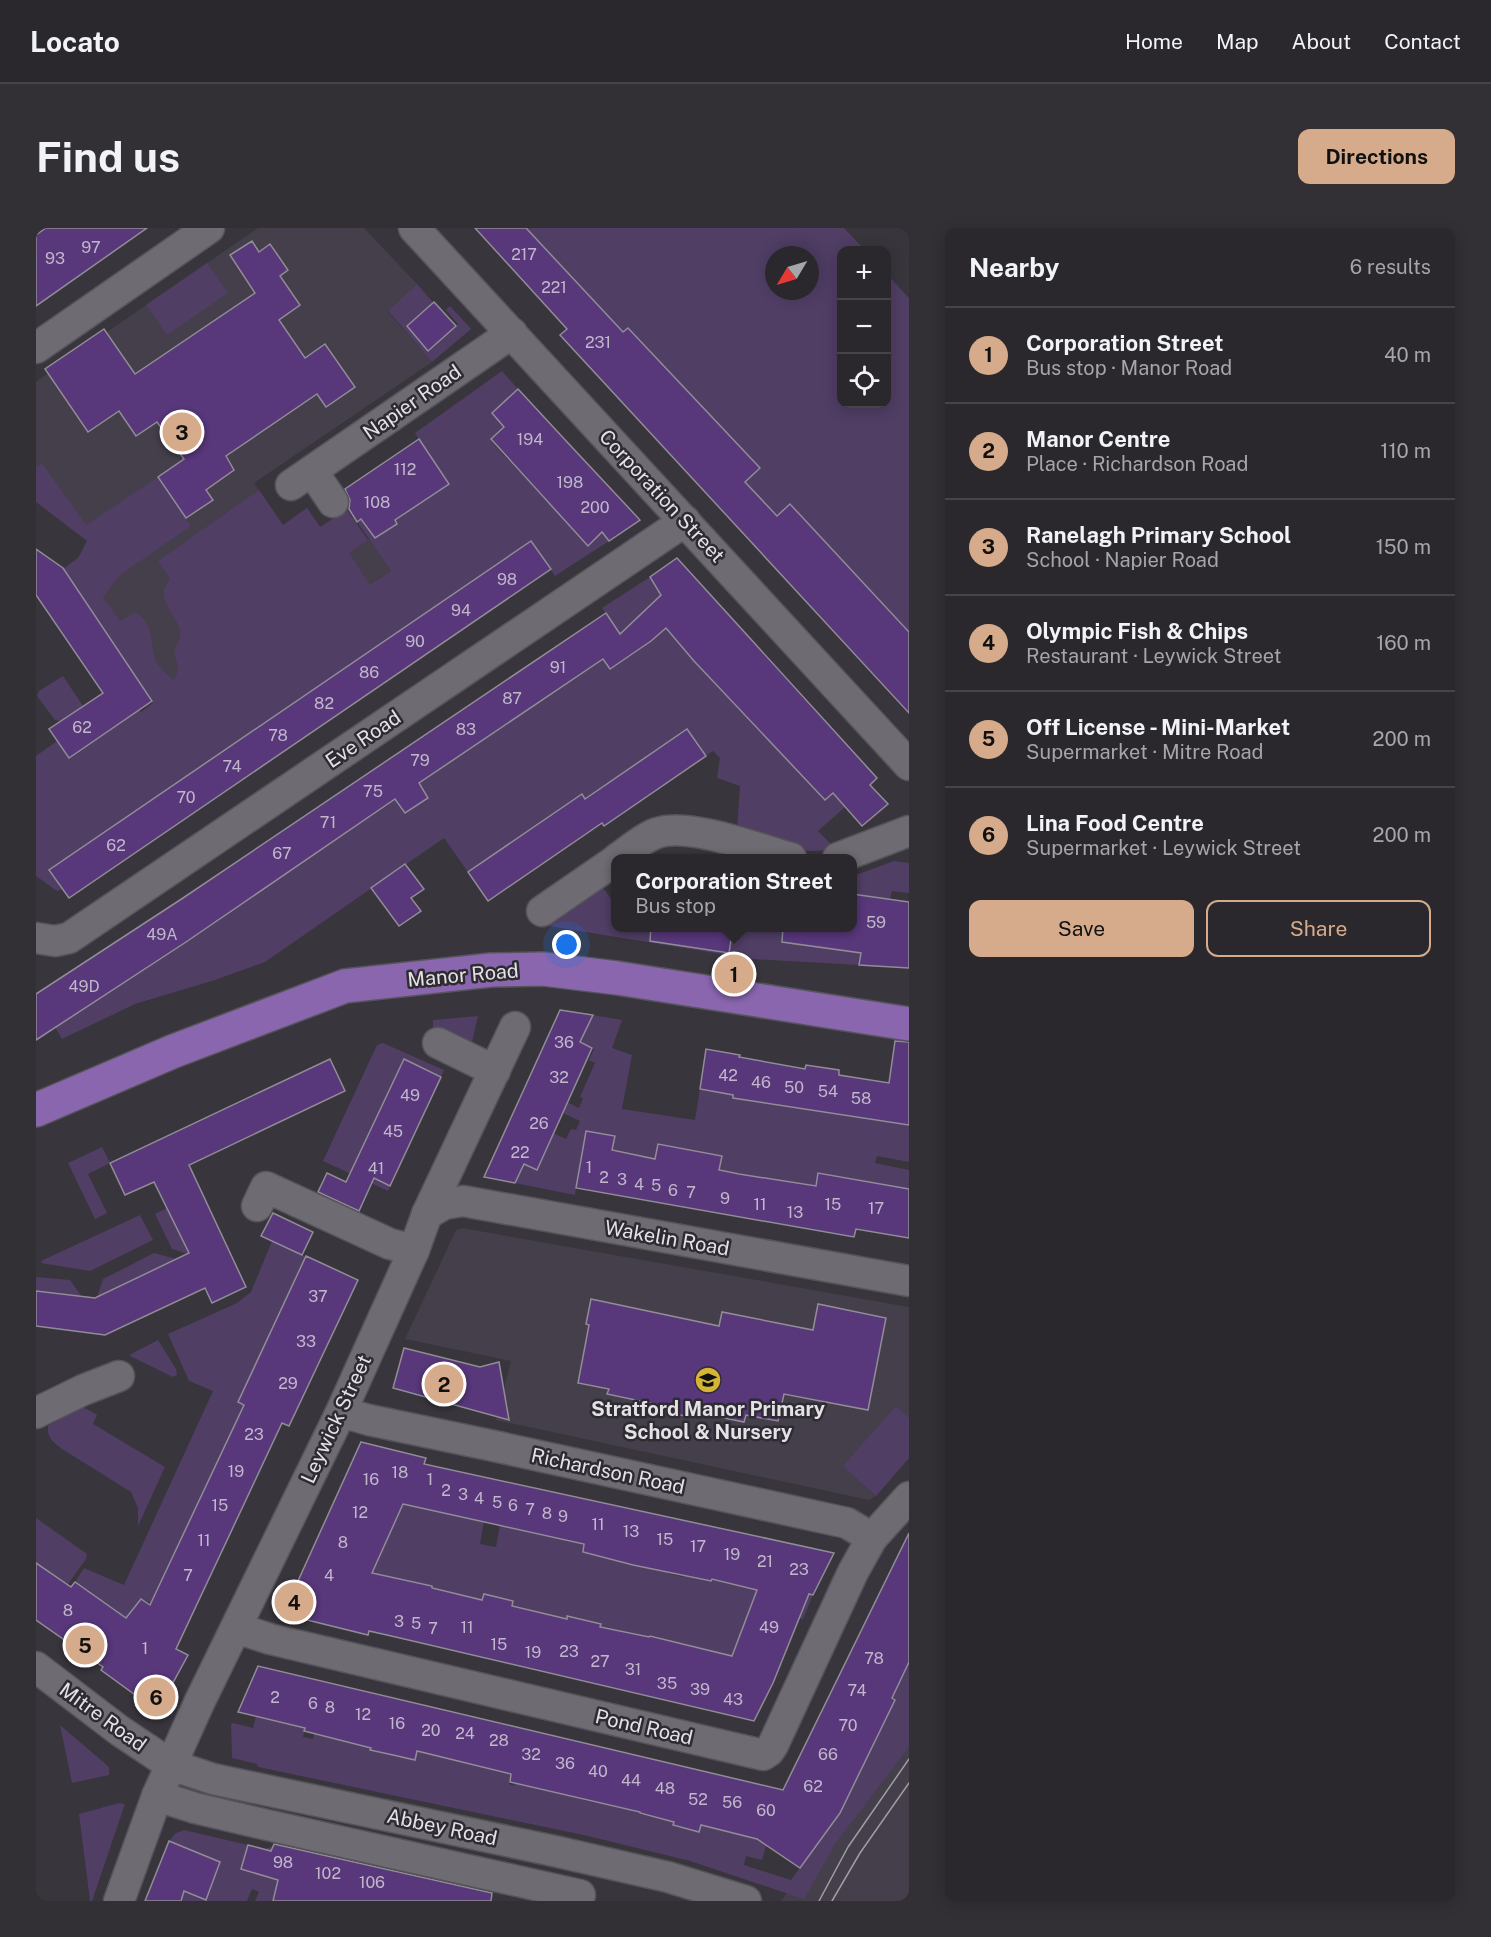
<!DOCTYPE html>
<html lang="en">
<head>
<meta charset="utf-8">
<style>
	:root { --surface:#2a282d; --page:#323035; --text:#f1f3f6; --muted:#a5a6aa; --line:#464449; --accent:#d6ab8b }
	body { margin:0; font-family:"Public Sans",sans-serif; background:var(--page); color:var(--text) }
	.controls { position:absolute; right:18px; top:18px; display:grid; overflow:hidden; border-radius:12px; box-shadow:0 3px 15px #0003 }
	.controls button { width:54px; height:54px; display:grid; place-items:center; padding:0; border:0; border-bottom:2px solid var(--line); background:var(--surface); color:var(--text); font:30px sans-serif }
	.compass { position:absolute; left:729px; top:18px; width:54px; height:54px; border-radius:50%; background:var(--surface); box-shadow:0 3px 15px #0003; rotate:232deg }
	.you { position:absolute; left:531px; top:717px; width:21px; height:21px; margin:-15px; border:4px solid #fff; border-radius:50%; background:#1a73e8; box-shadow:0 0 0 9px #1a73e833 }
	.badge { display:grid; place-items:center; width:39px; height:39px; border-radius:50%; background:var(--accent); color:#111; font-size:20px; font-weight:700 }
	.pin { position:absolute; translate:-50% -50%; border:3px solid #fff; box-shadow:0 2px 6px #0006 }
	.popup { position:absolute; left:575px; top:626px; width:246px; height:78px; box-sizing:border-box; display:grid; place-content:center; border-radius:12px; background:var(--surface); filter:drop-shadow(0 2px 4px #0005); font-size:20px; white-space:nowrap; color:var(--muted) }
	.popup b { font-size:22px; color:var(--text) }
	.popup::after { content:''; position:absolute; left:50%; top:100%; margin-left:-12px; border:12px solid transparent; border-top-color:var(--surface) }
	.list { margin:0; padding:0; list-style:none }
	h2 { display:flex; justify-content:space-between; align-items:center; height:78px; margin:0; padding:0 24px; font-size:26px }
	h2 small { font-size:20px; font-weight:400; color:var(--muted) }
	.list li { display:grid; grid-template-columns:39px 1fr auto; gap:18px; align-items:center; box-sizing:border-box; height:96px; padding:0 24px; border-top:2px solid var(--line) }
	.list b { display:block; font-size:22px; white-space:nowrap }
	.list p { margin:0; font-size:20px; white-space:nowrap; color:var(--muted) }
	.list em { font-size:20px; font-style:normal; color:var(--muted) }
	.actions { display:flex; gap:12px; padding:18px 24px }
	.actions a { flex:1; padding:14px 0; border:2px solid var(--accent); border-radius:12px; text-align:center; font-size:21px; color:var(--accent) }
	.actions .main { background:var(--accent); color:#111 }
	.icon { flex:none; width:33px; height:33px; fill:none; stroke:currentColor; stroke-width:2; stroke-linecap:round; stroke-linejoin:round }
	.map { position:relative; flex:none; width:873px; height:1673px; overflow:hidden; border-radius:12px }
	header { display:flex; align-items:center; gap:36px; box-sizing:border-box; height:84px; padding:0 30px; background:var(--surface); border-bottom:2px solid var(--line) }
	header strong { font-size:28px }
	nav { display:flex; gap:33px; margin-inline-start:auto; font-size:21px }
	.intro { display:flex; align-items:center; justify-content:space-between; box-sizing:border-box; height:144px; padding:0 36px }
	h1 { margin:0; font-size:42px }
	.button { padding:15px 27px; border-radius:12px; background:var(--accent); color:#111; font-size:21px; font-weight:700 }
	main { display:flex; gap:36px; padding:0 36px }
	aside { flex:1; background:var(--surface); border-radius:12px; box-shadow:0 3px 15px #0003 }
	.map>svg:first-child { display:block }
	.built { fill:#443f4b }
	.green { fill:#503e65; fill-rule:evenodd }
	.building { fill:#58377b; stroke:#908d95; stroke-width:1.5; fill-rule:evenodd }
	.lines { fill:none; stroke-linecap:round; stroke-linejoin:round }
	.minor-casing { stroke:#56545a; stroke-width:33 }
	.major-casing { stroke:#56545a; stroke-width:36 }
	.minor { stroke:#6e6b73; stroke-width:30 }
	.major { stroke:#8966ae; stroke-width:33 }
	.tram { stroke:#a09ea3; stroke-width:1.5 }
	.labels { text-anchor:middle; dominant-baseline:central; stroke-width:5; stroke-linejoin:round; paint-order:stroke }
	.number-label { font-size:16px; fill:#c1b7cb }
	.street-label { font-size:20px; fill:#e4e2e6; stroke:#2e2b32 }
	.poi-label { font-size:20px; font-weight:bold; fill:#e4e2e6; stroke:#2e2b32 }
</style>
</head>
<body>
<header>
<strong>Locato</strong>
<nav><a>Home</a><a>Map</a><a>About</a><a>Contact</a></nav>
</header>
<div class="intro"><h1>Find us</h1><a class="button">Directions</a></div>
<main>
<div class="map">
<svg width="873" height="1673" viewBox="0 0 873 1673">
	<rect width="100%" height="100%" fill="#38353c"/>
	<g class="built">
		<path d="M222 0H328L381 56 352 84 396 134 218 255 247 297 271 280 284 299 311 282 331 312 333 311 355 343 199 448 117 475 86 431 84 394 67 369 56 306 0 274V154L11 146 9 141 68 101 71 104Z"/>
		<path d="M426 1000 873 1079V1230L840 1268 833 1272 460 1192 475 1133 369 1111 420 1002Z"/>
		<path d="M873 1496V1673H745L754 1661Z"/>
	</g>
	<g class="green">
		<path d="M490 0H808L829 22H806V176H850L851 46 873 70V408L838 395 852 381 835 362 820 375 797 350 811 337 794 318 779 331 757 307 771 294 755 276 739 290 702 299 695 292 721 267 587 104ZM738 27H774V63H738Z"/>
		<path d="M171 35 192 65 131 107 110 77Z"/>
		<path d="M381 56 401 79 392 122 422 96 410 82 414 78 435 101 396 134 352 83Z"/>
		<path d="M466 143 482 161 456 185 468 199 454 212 472 232 487 218 509 242 495 256 511 274 526 260 549 285 534 299 551 317 566 304 573 313 519 348 495 313 13 642 26 661 21 663 0 648V528L21 513 33 530 103 482 105 484 117 475 27 341 42 330 51 313 0 274V240L6 235 50 297 122 249 155 298 84 347 67 369 84 393 100 384C118 397 114 412 119 431 122 439 131 446 138 452 148 434 136 435 139 421 141 414 146 410 144 403 140 383 117 372 134 351L122 333 223 262 247 297 271 280 284 299 311 282 332 312 313 325 334 357 355 343 321 294 325 291 339 310 361 296 348 277 369 285 412 255 379 205Z"/>
		<path d="M614 349 740 520 750 530 786 541 772 554 788 572 804 558 817 572 782 603 798 619C774 631 725 613 701 602L704 558 681 550 684 530 677 523 670 528 651 502 549 571 546 567 432 644 408 610 229 734 179 752 99 776 26 811 19 799 359 571 370 585 392 570 383 555 567 431 575 441 597 426 566 380Z"/>
		<path d="M27 448 47 478 25 493 19 492 1 468 3 463Z"/>
		<path d="M858 633 873 635V665L856 663 854 671 817 666V648Z"/>
		<path d="M566 659 579 675 580 700H777L826 717 823 737 716 731 506 697Z"/>
		<path d="M557 787 586 792 576 820 596 827 586 881 659 892 664 861 697 867V870L846 893 873 894V934L841 928 839 935 873 942V961L833 954 825 1002H819L804 949 782 945 777 972 746 953 724 949 721 962 710 960 712 947 689 943 681 955 685 928 622 916 617 942 608 940 610 929 587 925 574 935 579 909 540 960 539 967 479 955 488 936 501 942 514 915 505 899 530 911 535 901 540 902 544 893 514 879 520 869 543 880 547 870 544 869 559 835 553 832 558 821 544 814Z"/>
		<path d="M442 788 435 819 397 801V792Z"/>
		<path d="M347 815 408 842 405 849 368 831 317 940 354 958 352 963 287 933 341 817Z"/>
		<path d="M66 919 74 935 52 946 71 985 59 991 32 935Z"/>
		<path d="M131 980 153 1026 136 1021 119 986Z"/>
		<path d="M104 987 117 1012 54 1043 5 1035 7 1032Z"/>
		<path d="M236 1013 270 1029 234 1104 250 1112 243 1128 227 1121 215 1146 225 1169 208 1161 202 1174 246 1195 116 1375 105 1371 95 1384 102 1390 67 1439 62 1436 93 1392 39 1354 48 1340 88 1357 177 1163 153 1153 132 1106 201 1075 215 1064Z"/>
		<path d="M118 1025 140 1031 61 1069 67 1051Z"/>
		<path d="M0 1049 34 1052 46 1069 0 1063Z"/>
		<path d="M122 1112 140 1141 141 1147 137 1149 94 1128 95 1126Z"/>
		<path d="M860 1178 873 1190V1230L840 1268 807 1238Z"/>
		<path d="M47 1179 61 1187 57 1196 129 1239 102 1298V1280L95 1264 26 1221C17 1214 11 1210 12 1198Z"/>
		<path d="M360 1272 448 1293 444 1316 460 1319 464 1297 548 1316 547 1324 609 1340 611 1330 632 1335 631 1345 647 1349 649 1338 665 1350 675 1353 677 1344 777 1367 767 1391 741 1384 713 1423 746 1436 738 1452 713 1445 677 1423 666 1420 665 1423 614 1408 610 1421V1408L585 1403 562 1407 565 1396 532 1388 529 1399 508 1385 498 1383 495 1391 448 1367 446 1372 293 1368Z"/>
		<path d="M0 1290 51 1326 50 1331 4 1395 0 1384 23 1351 0 1335Z"/>
		<path d="M873 1434V1519L799 1616 768 1671 654 1633 552 1608 222 1539 221 1536 196 1530 195 1497 197 1495 217 1500 220 1488 241 1493 270 1496 267 1509 277 1511 280 1499 338 1508 335 1522 356 1527 359 1516 369 1529 378 1532 381 1523 475 1545 473 1556 478 1558 481 1547 538 1560 536 1569 560 1575 563 1564 606 1577 604 1586 627 1591 640 1585 637 1598 662 1604 665 1596 733 1607 726 1632 710 1628 708 1637 755 1652 806 1582 796 1577 825 1544 829 1534 818 1529 854 1481 859 1471 845 1465Z"/>
		<path d="M24 1497 73 1539V1547L36 1555Z"/>
		<path d="M83 1575 89 1576 56 1673H54L43 1586Z"/>
		<path d="M148 1602 212 1617 205 1641 222 1645 229 1621 238 1618 231 1649 242 1652 237 1673H219L223 1664 216 1661 211 1673H144L148 1663 170 1671 163 1625 133 1613 140 1605Z"/>
	</g>
	<g class="building">
		<path d="M10 0H111L0 78V7Z"/>
		<path d="M439 0H490L587 104 592 100 724 240 709 254 741 288 754 276 873 404V485L524 107 531 101Z"/>
		<path d="M216 13 223 24 234 16 252 42 244 48 264 77 243 92 269 130 289 116 319 159 290 179 281 166 190 228 198 242 170 262 177 272 150 290 122 249 148 231 121 194 100 208 83 183 52 204 9 141 68 101 99 146 219 65 194 27Z"/>
		<path d="M398 74 420 98 392 123 371 98Z"/>
		<path d="M482 161 532 215 604 292 573 313 566 304 552 318 455 211 468 199 456 185Z"/>
		<path d="M383 211 413 256 359 292 361 296 339 310 325 291 321 294 313 281 314 272 309 261Z"/>
		<path d="M495 313 515 341 33 670 13 642Z"/>
		<path d="M0 321 27 340 116 473 33 530 13 501 67 465 0 367Z"/>
		<path d="M641 330 841 550 834 557 852 576 826 598 797 565 789 572 658 433 630 400 615 413 574 441 567 431 383 555 392 570 369 585 359 571 150 714 0 812V766L147 670 570 385 584 406 625 367 614 349Z"/>
		<path d="M651 501 670 528 568 598 566 595 452 673 432 644 546 566 549 571Z"/>
		<path d="M369 636 388 661 375 670 385 683 363 698 335 660Z"/>
		<path d="M816 666 873 674V740L823 737 825 725 746 714 747 699H816Z"/>
		<path d="M615 699H697L693 725 614 713Z"/>
		<path d="M524 782 557 787 544 814 556 820 501 942 488 936 479 955 448 949Z"/>
		<path d="M859 813 873 814V897L697 870V867L664 861 670 821 704 827 703 829 769 841 770 837 803 842V847L853 855Z"/>
		<path d="M294 831 309 863 153 937 210 1059 176 1075 169 1060 69 1107 0 1098V1063L59 1070 153 1025 118 954 89 967 74 935Z"/>
		<path d="M368 831 405 849 354 958 338 950 323 983 282 964 291 945 310 954Z"/>
		<path d="M550 903 579 908 576 922 619 931 622 916 686 928 683 942 703 946 780 958 782 945 873 961V1010L820 1001 818 1009 540 960Z"/>
		<path d="M237 985 277 1004 266 1027 225 1008Z"/>
		<path d="M270 1028 322 1052 253 1198 246 1195 140 1421 152 1427 127 1473 109 1477 106 1472 65 1442 67 1439 0 1392V1335L35 1359 39 1354 90 1390 105 1371 114 1377 208 1177 202 1174Z"/>
		<path d="M555 1071 683 1098 686 1084 777 1102 782 1076 850 1090 832 1182 748 1166 742 1193 710 1187 708 1194 650 1182 649 1188 627 1183 628 1178 571 1166 573 1161 542 1155 553 1097 550 1096Z"/>
		<path d="M368 1120 444 1139 463 1134 473 1192 357 1160Z"/>
		<path d="M325 1214 390 1230 388 1236 798 1325 777 1367 773 1366 737 1455 718 1493 351 1407 333 1403 332 1407 247 1386ZM367 1276 548 1316 547 1324 597 1337 675 1353 676 1351 721 1362 696 1428 614 1408 613 1409 564 1399 565 1396 531 1388V1391L476 1378 477 1373 448 1366 446 1372 396 1360V1358L336 1345Z"/>
		<path d="M873 1305V1434L856 1470 859 1472 804 1585 764 1640 721 1611 665 1597 663 1604 637 1597 638 1594 604 1585V1584L474 1554 475 1546 381 1523 379 1532 357 1527 334 1522 335 1520 268 1503 269 1500 202 1484 222 1438 747 1562Z"/>
		<path d="M133 1613 184 1634 170 1672 148 1663 145 1673H109Z"/>
		<path d="M238 1616 456 1665 455 1673H237L242 1652 205 1641 212 1617 235 1623Z"/>
	</g>
	<g class="lines">
		<defs>
			<g id="minor">
				<path d="M378 0 873 537"/>
				<path d="M0 120 173 0"/>
				<path d="M276 243 297 274"/>
				<path d="M255 257 476 105"/>
				<path d="M582 630C594 622 608 609 621 605 653 594 722 621 755 630"/>
				<path d="M802 630 873 603"/>
				<path d="M506 683 580 632"/>
				<path d="M0 710 19 713 33 710 649 293"/>
				<path d="M402 815 459 843"/>
				<path d="M221 978 230 959 354 1016 378 1022"/>
				<path d="M391 986 408 976 427 973 873 1053"/>
				<path d="M305 1184 333 1192 458 1218 811 1295 836 1310"/>
				<path d="M0 1185 47 1162 83 1148"/>
				<path d="M200 1400 234 1411 727 1527 733 1523 737 1517 817 1344 836 1310 873 1269"/>
				<path d="M0 1439 84 1503 135 1537 177 1551 518 1623 632 1649 710 1673"/>
				<path d="M121 1568 159 1580 227 1596 544 1667"/>
				<path d="M83 1673 121 1568 163 1475 305 1184 378 1022 391 986 479 799"/>
			</g>
			<path id="major" d="M0 882 138 823 309 758 455 742 507 741 581 750 873 796"/>
		</defs>
		<use href="#minor" class="minor-casing"/>
		<use href="#major" class="major-casing"/>
		<use href="#minor" class="minor"/>
		<use href="#major" class="major"/>
		<g class="tram">
			<path d="M783 1673 812 1619 873 1531"/>
			<path d="M796 1673 824 1625 873 1555"/>
		</g>
	</g>
	<defs>
		<symbol id="school-disc" viewBox="-11 -11 22 22"><circle r="9.5" fill="#d5b535" stroke="#2e2b32"/><path d="M0-5L7-2L0 1L-7-2ZM-4 1L0 2.5L4 1V4Q0 6-4 4Z" fill="#111"/></symbol>
	</defs>
	<g fill-rule="evenodd">
		<use href="#school-disc" x="657" y="1137" width="30" height="30"/>
	</g>
	<g class="labels">
		<g class="number-label">
			<text x="55" y="19">97</text>
			<text x="488" y="26">217</text>
			<text x="19" y="30">93</text>
			<text x="518" y="59">221</text>
			<text x="562" y="114">231</text>
			<text x="494" y="211">194</text>
			<text x="369" y="241">112</text>
			<text x="534" y="254">198</text>
			<text x="341" y="274">108</text>
			<text x="559" y="279">200</text>
			<text x="471" y="351">98</text>
			<text x="425" y="382">94</text>
			<text x="379" y="413">90</text>
			<text x="522" y="439">91</text>
			<text x="333" y="444">86</text>
			<text x="476" y="470">87</text>
			<text x="288" y="475">82</text>
			<text x="46" y="499">62</text>
			<text x="430" y="501">83</text>
			<text x="242" y="507">78</text>
			<text x="384" y="532">79</text>
			<text x="196" y="538">74</text>
			<text x="337" y="563">75</text>
			<text x="150" y="569">70</text>
			<text x="292" y="594">71</text>
			<text x="80" y="617">62</text>
			<text x="246" y="625">67</text>
			<text x="840" y="694">59</text>
			<text x="126" y="706">49A</text>
			<text x="48" y="758">49D</text>
			<text x="528" y="814">36</text>
			<text x="692" y="847">42</text>
			<text x="523" y="849">32</text>
			<text x="725" y="854">46</text>
			<text x="758" y="859">50</text>
			<text x="792" y="863">54</text>
			<text x="374" y="867">49</text>
			<text x="825" y="870">58</text>
			<text x="503" y="895">26</text>
			<text x="357" y="903">45</text>
			<text x="484" y="924">22</text>
			<text x="553" y="939">1</text>
			<text x="340" y="940">41</text>
			<text x="568" y="949">2</text>
			<text x="586" y="951">3</text>
			<text x="603" y="956">4</text>
			<text x="620" y="957">5</text>
			<text x="637" y="962">6</text>
			<text x="655" y="964">7</text>
			<text x="689" y="970">9</text>
			<text x="724" y="976">11</text>
			<text x="797" y="976">15</text>
			<text x="840" y="980">17</text>
			<text x="759" y="984">13</text>
			<text x="282" y="1068">37</text>
			<text x="270" y="1113">33</text>
			<text x="252" y="1155">29</text>
			<text x="218" y="1206">23</text>
			<text x="200" y="1243">19</text>
			<text x="364" y="1244">18</text>
			<text x="335" y="1251">16</text>
			<text x="394" y="1251">1</text>
			<text x="410" y="1262">2</text>
			<text x="427" y="1266">3</text>
			<text x="443" y="1270">4</text>
			<text x="461" y="1274">5</text>
			<text x="184" y="1277">15</text>
			<text x="477" y="1277">6</text>
			<text x="494" y="1281">7</text>
			<text x="324" y="1284">12</text>
			<text x="511" y="1285">8</text>
			<text x="527" y="1288">9</text>
			<text x="562" y="1296">11</text>
			<text x="595" y="1303">13</text>
			<text x="629" y="1311">15</text>
			<text x="168" y="1312">11</text>
			<text x="307" y="1314">8</text>
			<text x="662" y="1318">17</text>
			<text x="696" y="1326">19</text>
			<text x="729" y="1333">21</text>
			<text x="763" y="1341">23</text>
			<text x="152" y="1347">7</text>
			<text x="293" y="1347">4</text>
			<text x="32" y="1382">8</text>
			<text x="363" y="1393">3</text>
			<text x="380" y="1395">5</text>
			<text x="431" y="1399">11</text>
			<text x="733" y="1399">49</text>
			<text x="397" y="1400">7</text>
			<text x="463" y="1416">15</text>
			<text x="109" y="1420">1</text>
			<text x="533" y="1423">23</text>
			<text x="497" y="1424">19</text>
			<text x="838" y="1430">78</text>
			<text x="564" y="1433">27</text>
			<text x="597" y="1441">31</text>
			<text x="631" y="1455">35</text>
			<text x="664" y="1461">39</text>
			<text x="821" y="1462">74</text>
			<text x="239" y="1469">2</text>
			<text x="697" y="1471">43</text>
			<text x="277" y="1475">6</text>
			<text x="294" y="1479">8</text>
			<text x="327" y="1486">12</text>
			<text x="361" y="1495">16</text>
			<text x="812" y="1497">70</text>
			<text x="395" y="1502">20</text>
			<text x="429" y="1505">24</text>
			<text x="463" y="1512">28</text>
			<text x="495" y="1526">32</text>
			<text x="792" y="1526">66</text>
			<text x="529" y="1535">36</text>
			<text x="562" y="1543">40</text>
			<text x="595" y="1552">44</text>
			<text x="777" y="1558">62</text>
			<text x="629" y="1560">48</text>
			<text x="662" y="1571">52</text>
			<text x="696" y="1574">56</text>
			<text x="730" y="1582">60</text>
			<text x="247" y="1634">98</text>
			<text x="292" y="1645">102</text>
			<text x="336" y="1654">106</text>
		</g>
		<g class="street-label">
			<text transform="translate(376 174) rotate(-35)">Napier Road</text>
			<text transform="translate(626 268) rotate(47)">Corporation Street</text>
			<text transform="translate(327 511) rotate(-34)">Eve Road</text>
			<text transform="translate(427 747) rotate(-5)">Manor Road</text>
			<text transform="translate(631 1010) rotate(10)">Wakelin Road</text>
			<text transform="translate(300 1191) rotate(-65)">Leywick Street</text>
			<text transform="translate(572 1243) rotate(12)">Richardson Road</text>
			<text transform="translate(67 1489) rotate(36)">Mitre Road</text>
			<text transform="translate(608 1499) rotate(13)">Pond Road</text>
			<text transform="translate(406 1599) rotate(12)">Abbey Road</text>
		</g>
		<g class="poi-label">
			<text x="672" y="1181">Stratford Manor Primary<tspan x="672" dy="23">School &amp; Nursery</tspan></text>
		</g>
	</g>
</svg>
<div class="controls">
<button>+</button>
<button>−</button>
<button><svg class="icon" aria-label="locate" viewBox="0 0 24 24"><circle cx="12" cy="12" r="6"/><path d="M12 2v4M12 18v4M2 12h4M18 12h4"/></svg></button>
</div>
<svg class="compass" viewBox="-18 -18 36 36"><path d="M0-13l5 13h-10z" fill="#e53935"/><path d="M0 13l5-13h-10z" fill="#a5a6aa"/></svg>
<div class="you"></div>
<div class="pin badge" style="left:698px;top:746px">1</div>
<div class="popup"><b>Corporation Street</b>Bus stop</div>
<div class="pin badge" style="left:408px;top:1156px">2</div>
<div class="pin badge" style="left:146px;top:204px">3</div>
<div class="pin badge" style="left:258px;top:1374px">4</div>
<div class="pin badge" style="left:49px;top:1417px">5</div>
<div class="pin badge" style="left:120px;top:1469px">6</div>
</div>
<aside>
<h2>Nearby<small>6 results</small></h2>
<ul class="list">
<li><span class="badge">1</span><div><b>Corporation Street</b><p>Bus stop · Manor Road</p></div><em>40 m</em></li>
<li><span class="badge">2</span><div><b>Manor Centre</b><p>Place · Richardson Road</p></div><em>110 m</em></li>
<li><span class="badge">3</span><div><b>Ranelagh Primary School</b><p>School · Napier Road</p></div><em>150 m</em></li>
<li><span class="badge">4</span><div><b>Olympic Fish &amp; Chips</b><p>Restaurant · Leywick Street</p></div><em>160 m</em></li>
<li><span class="badge">5</span><div><b>Off License - Mini-Market</b><p>Supermarket · Mitre Road</p></div><em>200 m</em></li>
<li><span class="badge">6</span><div><b>Lina Food Centre</b><p>Supermarket · Leywick Street</p></div><em>200 m</em></li>
</ul>
<div class="actions"><a class="main">Save</a><a>Share</a></div>
</aside>
</main>
</body>
</html>
